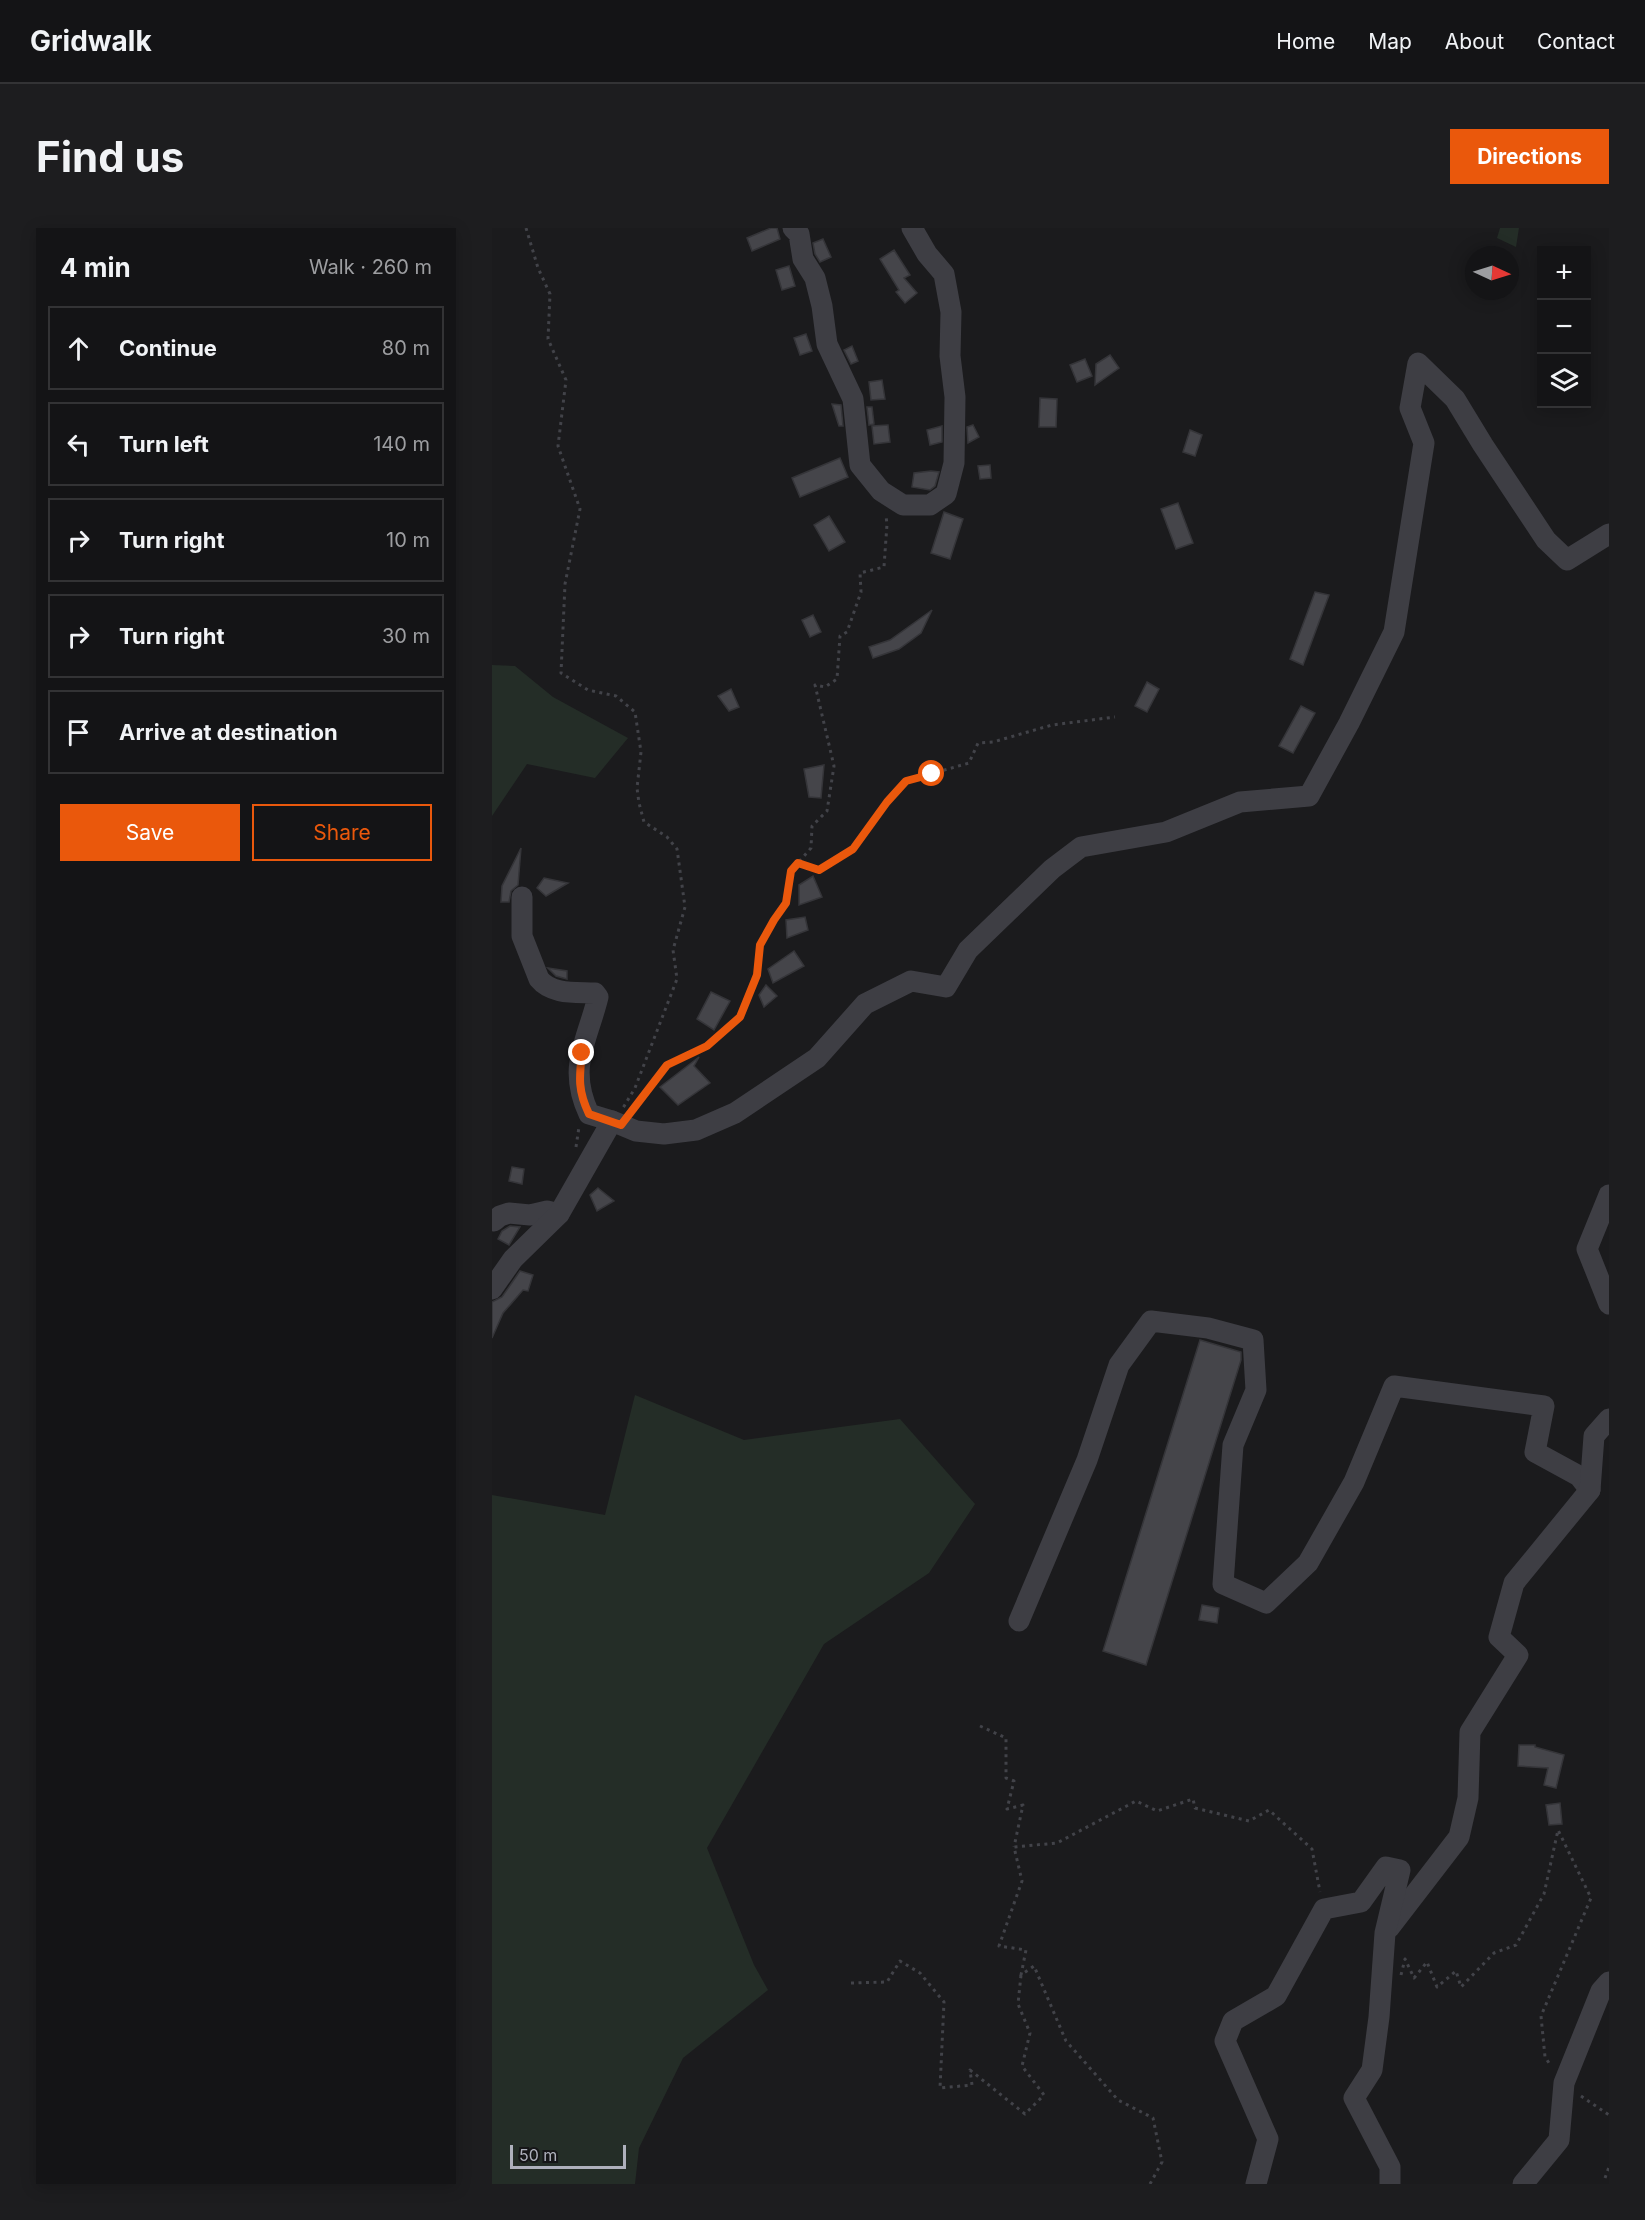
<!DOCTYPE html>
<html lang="en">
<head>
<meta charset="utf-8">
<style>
	:root { --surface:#141416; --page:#1d1d1f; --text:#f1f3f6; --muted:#9d9ea1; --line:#333335; --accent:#ea580c }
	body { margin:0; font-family:Inter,sans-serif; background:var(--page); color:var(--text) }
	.controls { position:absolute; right:18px; top:18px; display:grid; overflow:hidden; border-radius:0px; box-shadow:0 3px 15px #0003 }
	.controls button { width:54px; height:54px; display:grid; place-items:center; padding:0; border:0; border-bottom:2px solid var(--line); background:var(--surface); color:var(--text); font:30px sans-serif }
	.compass { position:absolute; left:973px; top:18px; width:54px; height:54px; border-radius:50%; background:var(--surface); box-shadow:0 3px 15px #0003; rotate:94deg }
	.scale { position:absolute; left:18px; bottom:15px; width:116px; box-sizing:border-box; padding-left:6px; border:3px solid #aeb0bc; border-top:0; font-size:16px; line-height:21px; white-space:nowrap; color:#aeb0bc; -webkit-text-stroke:4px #161618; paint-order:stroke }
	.stop { position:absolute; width:18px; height:18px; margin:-14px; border:4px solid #ea580c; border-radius:50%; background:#fff }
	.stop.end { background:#ea580c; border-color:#fff; box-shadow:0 2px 6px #0008 }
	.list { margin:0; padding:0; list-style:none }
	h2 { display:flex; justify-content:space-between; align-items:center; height:78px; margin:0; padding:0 24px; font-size:26px }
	h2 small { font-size:20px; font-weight:400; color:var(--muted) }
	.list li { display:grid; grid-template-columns:39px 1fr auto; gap:18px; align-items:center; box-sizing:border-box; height:84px; margin:0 12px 12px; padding:0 12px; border:2px solid var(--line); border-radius:0px }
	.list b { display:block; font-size:22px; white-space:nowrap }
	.list em { font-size:20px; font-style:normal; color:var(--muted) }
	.actions { display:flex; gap:12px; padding:18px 24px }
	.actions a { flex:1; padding:14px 0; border:2px solid var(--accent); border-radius:0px; text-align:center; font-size:21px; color:var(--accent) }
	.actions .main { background:var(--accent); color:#fff }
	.icon { flex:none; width:33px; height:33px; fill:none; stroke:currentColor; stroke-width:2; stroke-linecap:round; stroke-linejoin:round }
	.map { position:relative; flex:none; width:1117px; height:1956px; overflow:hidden; border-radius:0px }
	header { display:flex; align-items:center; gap:36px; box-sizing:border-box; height:84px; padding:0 30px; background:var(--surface); border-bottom:2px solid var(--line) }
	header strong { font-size:28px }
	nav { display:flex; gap:33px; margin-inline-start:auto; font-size:21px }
	.intro { display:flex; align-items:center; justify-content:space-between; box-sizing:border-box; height:144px; padding:0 36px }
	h1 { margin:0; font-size:42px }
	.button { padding:15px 27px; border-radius:0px; background:var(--accent); color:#fff; font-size:21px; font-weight:700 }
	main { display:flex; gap:36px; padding:0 36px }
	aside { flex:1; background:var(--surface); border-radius:0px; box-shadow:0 3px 15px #0003 }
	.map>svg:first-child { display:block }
	.green { fill:#242d27 }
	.building { fill:#45454a; stroke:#353539; stroke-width:1.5 }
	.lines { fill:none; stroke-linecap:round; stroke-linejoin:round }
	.path { stroke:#424349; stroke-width:3; stroke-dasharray:3 4.5; stroke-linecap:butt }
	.minor { stroke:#3e3e44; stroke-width:21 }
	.route { stroke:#ea580c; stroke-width:8 }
</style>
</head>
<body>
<header>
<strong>Gridwalk</strong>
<nav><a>Home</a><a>Map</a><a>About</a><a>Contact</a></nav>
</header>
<div class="intro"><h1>Find us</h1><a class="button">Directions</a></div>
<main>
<aside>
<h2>4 min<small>Walk · 260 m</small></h2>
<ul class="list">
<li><svg class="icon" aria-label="ahead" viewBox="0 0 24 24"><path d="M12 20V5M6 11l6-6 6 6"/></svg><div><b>Continue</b></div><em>80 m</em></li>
<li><svg class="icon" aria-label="left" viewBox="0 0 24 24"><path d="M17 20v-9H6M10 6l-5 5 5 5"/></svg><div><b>Turn left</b></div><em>140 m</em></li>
<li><svg class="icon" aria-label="right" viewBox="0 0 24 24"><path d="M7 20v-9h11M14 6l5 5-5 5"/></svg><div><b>Turn right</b></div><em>10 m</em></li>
<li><svg class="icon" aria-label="right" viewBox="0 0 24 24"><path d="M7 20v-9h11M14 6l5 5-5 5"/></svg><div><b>Turn right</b></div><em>30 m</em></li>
<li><svg class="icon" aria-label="arrive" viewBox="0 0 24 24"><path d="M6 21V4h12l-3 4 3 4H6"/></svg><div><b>Arrive at destination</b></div></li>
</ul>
<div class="actions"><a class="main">Save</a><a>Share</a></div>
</aside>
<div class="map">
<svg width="1117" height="1956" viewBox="0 0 1117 1956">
	<rect width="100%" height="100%" fill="#1b1b1d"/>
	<g class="green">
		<path d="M1008 0H1027L1024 19 1005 10Z"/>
		<path d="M0 437 23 438 61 469 136 510 103 550 35 536 0 588Z"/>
		<path d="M143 1167 252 1212 408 1191 483 1276 437 1345 332 1416 215 1620 262 1737 276 1762 191 1830 147 1920 143 1956H0V1267L113 1287Z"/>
	</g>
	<g class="building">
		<path d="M279 0H285L288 11 260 23 255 10Z"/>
		<path d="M331 11 339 29 328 34 323 26 321 15Z"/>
		<path d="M402 22 418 47 412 50 425 65 413 75 404 64 407 62 388 31Z"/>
		<path d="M297 38 303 58 290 62 284 42Z"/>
		<path d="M314 106 320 123 308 127 302 110Z"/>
		<path d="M360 118 366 133 359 136 352 122Z"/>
		<path d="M618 127 627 140 603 157 604 136Z"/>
		<path d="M593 131 600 148 585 154 578 137Z"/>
		<path d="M390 152 393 171 379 172 377 154Z"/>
		<path d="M548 170 565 171 564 199H547Z"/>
		<path d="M340 176 349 177 351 198H347Z"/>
		<path d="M375 179H380L382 196 377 197Z"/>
		<path d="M396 197 398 214 382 216 380 198Z"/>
		<path d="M481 197 487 209 476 215 475 199Z"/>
		<path d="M450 198V214L438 217 435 202Z"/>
		<path d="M698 202 710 207 703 228 691 224Z"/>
		<path d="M348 230 356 249 308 269 300 250Z"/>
		<path d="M498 237 499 250 488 251 486 238Z"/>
		<path d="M439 243 447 244 443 258 438 262 420 259 422 245Z"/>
		<path d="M686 275 701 315 684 321 669 281Z"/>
		<path d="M452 284 471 291 458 331 439 325Z"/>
		<path d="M337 288 353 314 337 323 322 297Z"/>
		<path d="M823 364 837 367 811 437 798 431Z"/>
		<path d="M440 382 429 405 407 421 381 430 377 419 398 412Z"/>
		<path d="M321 387 329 404 318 409 310 392Z"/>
		<path d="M655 454 667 461 655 484 643 478Z"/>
		<path d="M239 461 247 479 237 483 226 468Z"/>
		<path d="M809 478 823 485 801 525 787 518Z"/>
		<path d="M332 537 329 570 317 569 312 541Z"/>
		<path d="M29 620 26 657 19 663 17 674H9L10 658Z"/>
		<path d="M321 648 330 669 307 677V657Z"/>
		<path d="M52 650 76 655 54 668 45 660Z"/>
		<path d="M313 689 316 702 295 710 294 692Z"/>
		<path d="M302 723 312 738 281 755 276 741Z"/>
		<path d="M56 740 75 743V751L64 748Z"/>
		<path d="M274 757 285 768 272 779 267 767Z"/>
		<path d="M219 764 238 773 222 802 205 791Z"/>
		<path d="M207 829 202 838 218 855 186 877 168 859Z"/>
		<path d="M20 939 32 941 30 956 17 953Z"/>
		<path d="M106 960 122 973 105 983 98 967Z"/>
		<path d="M18 998 28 999 17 1017 6 1011 10 1003Z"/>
		<path d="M28 1043 41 1047 36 1063 31 1062 11 1085 0 1110V1074L10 1069Z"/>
		<path d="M708 1112 749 1124V1132L654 1437 611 1423Z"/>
		<path d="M710 1377 727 1380 725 1395 707 1392Z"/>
		<path d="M1027 1517H1043V1519L1072 1527 1064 1560 1052 1557 1056 1540 1026 1538Z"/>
		<path d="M1068 1575 1070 1596 1057 1597 1054 1577Z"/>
	</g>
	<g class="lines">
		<g class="path">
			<path d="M34 0 46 40 58 66 56 111 74 152 66 218 88 281 73 356 69 445 96 462 124 468 143 484 149 524 145 560 147 575 152 594 175 609 185 621 193 679 181 722 185 751 143 860 131 880"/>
			<path d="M306 635 327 642 361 621 395 575 414 553 477 535 486 515 501 514 560 497 623 489"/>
			<path d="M140 882 175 837 215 817 248 789 265 747 268 717 282 692 294 675 299 643 319 620 320 598 335 583 342 538 323 457 333 459 345 451 348 408 355 404 369 364 368 345 392 339 395 296 394 288"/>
			<path d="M84 919 87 899"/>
			<path d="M488 1498 514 1510V1550L522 1553 515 1581 531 1577 522 1619"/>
			<path d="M909 1747 913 1731 922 1750 935 1734 945 1759 964 1743 969 1759 1002 1725 1024 1717 1052 1666 1066 1602 1099 1670 1049 1788 1053 1829 1059 1838"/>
			<path d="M359 1755 395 1754 408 1733 428 1745 452 1774 448 1860 480 1857 478 1842 533 1886 552 1867 530 1838 538 1805 526 1776 529 1747"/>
			<path d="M1089 1868 1117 1887"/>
			<path d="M1113 1950 1117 1939"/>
			<path d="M658 1956 670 1934 661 1890 626 1872 574 1813 542 1738 529 1747 534 1722 507 1718 530 1653 522 1619 565 1615 644 1573 665 1583 701 1571 703 1580 757 1593 777 1582 820 1621 828 1664"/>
		</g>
		<g class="minor">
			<path d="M301 0 307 6 311 31 323 50 330 78 335 116 361 171 368 237 389 263 411 277H438L454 266 462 235 463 169 458 128 459 84 452 46 435 26 420 0"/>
			<path d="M30 669V708L47 751C60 767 84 764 103 765L106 769C95 814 75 839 97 886L120 893 144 903 172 906 204 902 243 885 325 830 373 776 419 753 454 759 476 722 560 641 589 619 674 604 748 574 817 568 857 495 902 404 932 215 918 180 926 135 963 171 991 217 1054 312 1075 332 1117 306"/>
			<path d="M1117 967 1095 1021 1117 1076"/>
			<path d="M2 993 8 988 17 985 38 987 55 983 67 986"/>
			<path d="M0 1061 21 1031 67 986 120 893"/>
			<path d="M527 1393 595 1232 627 1137 659 1093 716 1100 761 1112 764 1162 741 1217 731 1356 774 1375 816 1335 862 1254 902 1158 1052 1178 1043 1224 1087 1248 1098 1262"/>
			<path d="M897 1700 967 1609 976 1570 978 1504 1026 1427 1007 1409 1022 1355 1098 1262 1102 1208 1117 1191"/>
			<path d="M764 1956 776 1911 733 1813 741 1793 784 1768 832 1681 869 1674 894 1639 908 1642 893 1705 887 1789 880 1842 862 1870 898 1939V1956"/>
			<path d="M1031 1956 1067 1912 1072 1855 1109 1763 1117 1754"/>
		</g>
	</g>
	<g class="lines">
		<path class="route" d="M90 825C87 850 86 863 97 886L129 897 175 837 215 818 248 789 265 747 268 717 282 692 294 675 299 643 306 635 327 642 361 621 395 574 414 553 440 546"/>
	</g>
</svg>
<div class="controls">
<button>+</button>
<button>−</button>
<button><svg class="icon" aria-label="layers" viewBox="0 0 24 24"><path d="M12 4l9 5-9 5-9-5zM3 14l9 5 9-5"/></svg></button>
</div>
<svg class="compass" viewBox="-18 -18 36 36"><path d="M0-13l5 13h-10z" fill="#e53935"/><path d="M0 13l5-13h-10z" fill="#9d9ea1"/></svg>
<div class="scale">50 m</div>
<div class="stop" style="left:440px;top:546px"></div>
<div class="stop end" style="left:90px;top:825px"></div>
</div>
</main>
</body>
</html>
